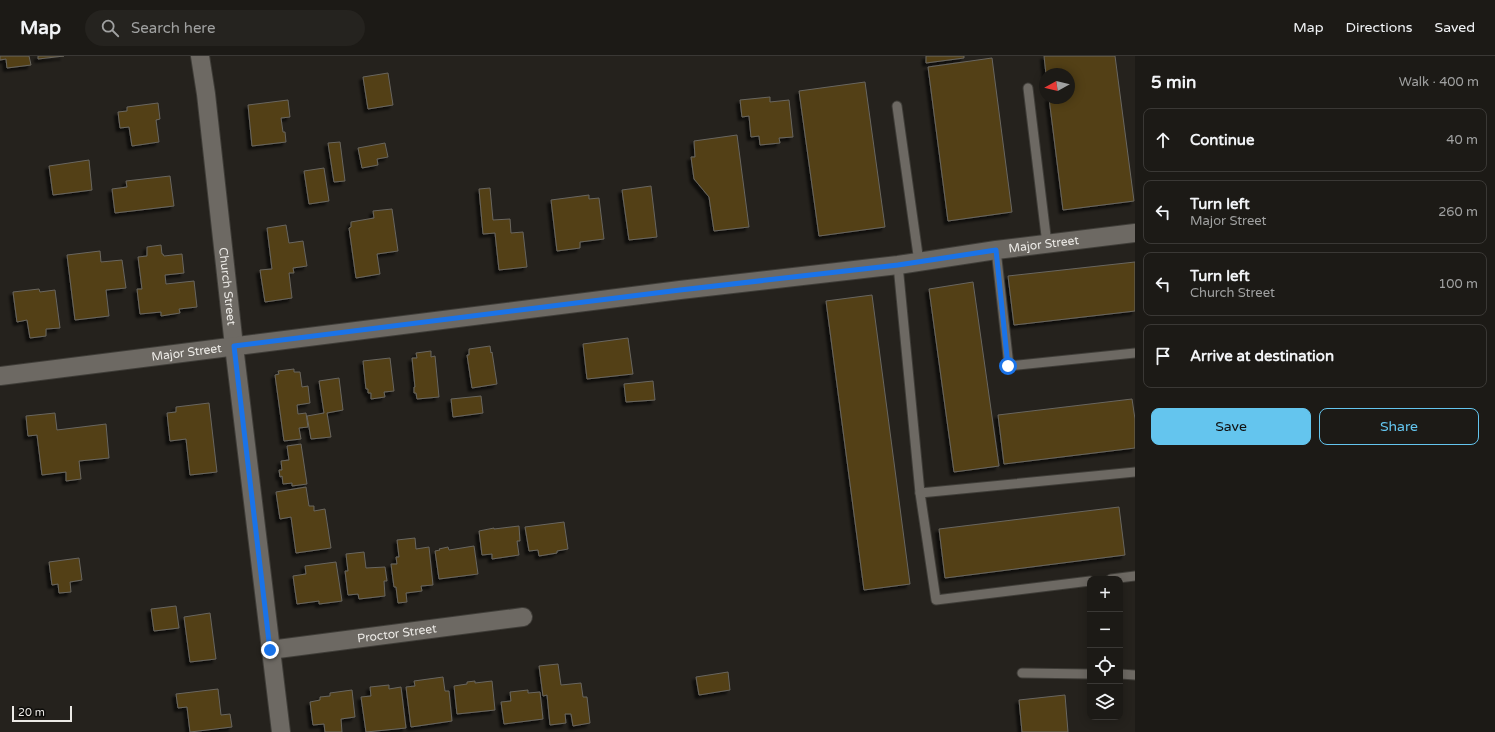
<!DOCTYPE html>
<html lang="en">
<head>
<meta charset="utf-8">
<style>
	:root { --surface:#1c1a16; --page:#25231f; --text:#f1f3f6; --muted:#a0a1a1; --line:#3a3835; --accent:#64c5ee }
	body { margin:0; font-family:"Varela Round",sans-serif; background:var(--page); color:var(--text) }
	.controls { position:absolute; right:12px; bottom:12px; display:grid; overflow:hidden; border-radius:8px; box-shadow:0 2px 10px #0003 }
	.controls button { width:36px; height:36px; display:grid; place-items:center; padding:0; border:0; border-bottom:1px solid var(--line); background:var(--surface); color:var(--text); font:20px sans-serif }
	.compass { position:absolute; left:1039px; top:12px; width:36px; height:36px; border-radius:50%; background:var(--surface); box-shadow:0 2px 10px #0003; rotate:262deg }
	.scale { position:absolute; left:12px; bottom:10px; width:60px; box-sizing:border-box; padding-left:4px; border:2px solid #eceae6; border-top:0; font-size:11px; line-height:14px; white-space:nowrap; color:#eceae6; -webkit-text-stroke:3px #0d0c09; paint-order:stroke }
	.stop { position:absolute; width:12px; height:12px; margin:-9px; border:3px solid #1a73e8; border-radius:50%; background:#fff }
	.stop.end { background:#1a73e8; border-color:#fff; box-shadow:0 1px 4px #0008 }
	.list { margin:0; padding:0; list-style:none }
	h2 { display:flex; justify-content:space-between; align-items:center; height:52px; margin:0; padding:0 16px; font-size:17px }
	h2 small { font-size:13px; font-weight:400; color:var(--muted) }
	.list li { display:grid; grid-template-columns:26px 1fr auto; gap:12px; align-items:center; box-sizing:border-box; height:64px; margin:0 8px 8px; padding:0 8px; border:1px solid var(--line); border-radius:8px }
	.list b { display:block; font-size:15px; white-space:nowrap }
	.list p { margin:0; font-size:13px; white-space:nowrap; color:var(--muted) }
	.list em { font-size:13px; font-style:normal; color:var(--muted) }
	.actions { display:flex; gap:8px; padding:12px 16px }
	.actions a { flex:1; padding:9px 0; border:1px solid var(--accent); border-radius:8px; text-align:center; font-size:14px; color:var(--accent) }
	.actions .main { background:var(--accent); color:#111 }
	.icon { flex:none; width:22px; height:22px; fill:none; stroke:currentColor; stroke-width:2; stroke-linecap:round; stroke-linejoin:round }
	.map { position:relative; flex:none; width:1135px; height:676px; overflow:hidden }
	header { display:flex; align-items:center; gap:24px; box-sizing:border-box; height:56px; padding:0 20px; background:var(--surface); border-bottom:1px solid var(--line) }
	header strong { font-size:19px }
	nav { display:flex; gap:22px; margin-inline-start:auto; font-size:14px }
	.search { width:280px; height:36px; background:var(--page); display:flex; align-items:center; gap:10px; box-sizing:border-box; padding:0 14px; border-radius:22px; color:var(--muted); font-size:15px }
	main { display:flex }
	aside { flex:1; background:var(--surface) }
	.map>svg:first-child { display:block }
	.building { fill:#523f16; stroke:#69665f; filter:url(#shadow) }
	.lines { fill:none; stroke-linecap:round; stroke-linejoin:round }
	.lane-casing { stroke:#3f3d38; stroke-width:11 }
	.street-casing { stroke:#3f3d38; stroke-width:20 }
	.lane { stroke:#6d6963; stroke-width:9 }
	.street { stroke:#6d6963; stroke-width:18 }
	.route { stroke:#1a73e8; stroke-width:5 }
	.labels { text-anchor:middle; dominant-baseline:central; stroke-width:4; stroke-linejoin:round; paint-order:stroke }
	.street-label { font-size:12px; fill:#eceae6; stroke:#0d0c09 }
</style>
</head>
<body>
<header>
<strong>Map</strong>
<div class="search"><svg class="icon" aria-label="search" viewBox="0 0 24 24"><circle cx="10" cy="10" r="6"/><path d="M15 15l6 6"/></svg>Search here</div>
<nav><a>Map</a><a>Directions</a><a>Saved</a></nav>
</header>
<main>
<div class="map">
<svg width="1135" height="676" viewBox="0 0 1135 676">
	<defs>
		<filter id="shadow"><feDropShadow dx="-3.5" dy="3.5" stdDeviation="1" flood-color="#0009"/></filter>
	</defs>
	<rect width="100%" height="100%" fill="#25221d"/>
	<g class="building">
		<path d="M0 0H29L31 9 7 12 6 3 0 4Z"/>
		<path d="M38 0H64L38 3Z"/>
		<path d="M926 0H964V2L926 7Z"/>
		<path d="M1044 0H1115L1134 145 1063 154 1049 42H1069V18H1046Z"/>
		<path d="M992 2 1012 156 948 165 928 11Z"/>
		<path d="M388 17 393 49 368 53 363 21Z"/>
		<path d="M865 26 885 171 819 180 799 35Z"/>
		<path d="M770 41V46L789 44 793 81 779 82 780 87 760 89 759 80 751 81 749 60 742 61 740 44Z"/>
		<path d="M288 44 290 61 281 62 283 76H285L286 86 252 90 248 49Z"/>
		<path d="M158 47 160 63 156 64 159 86 132 90 129 71 120 72 118 56 127 55V51Z"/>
		<path d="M737 79 749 171 714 175 709 141 694 123 691 101H695L694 85Z"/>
		<path d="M340 86 345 125 334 126 328 87Z"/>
		<path d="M385 87 388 101 377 103 378 109 362 112 358 92Z"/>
		<path d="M89 104 92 134 53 139 49 110Z"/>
		<path d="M324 112 329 145 309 148 304 115Z"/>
		<path d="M170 120 174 150 115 157 112 133 127 131 126 125Z"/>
		<path d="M651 130 657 181 629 184 622 134Z"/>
		<path d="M490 132 493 164 510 163 511 177 523 176 527 211 499 214 495 177 483 178 479 133Z"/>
		<path d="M589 139V143L599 142 604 183 580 186V192L557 195 551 144Z"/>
		<path d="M392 153 398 195 377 198 380 218 356 222 349 172 351 171V166L374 162 373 155Z"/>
		<path d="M286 169 289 187 303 185 307 210 293 212 294 217H289L292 242 265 246 260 214 272 213 267 172Z"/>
		<path d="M161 189 162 198H163L164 200 182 198 184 217 165 219 166 228 194 225 197 251 179 253 180 257 161 260V256L140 258 137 233H142L138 201 147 200V191Z"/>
		<path d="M100 195 101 206 122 204 126 232 106 234 109 260 75 264 67 199Z"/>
		<path d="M1135 206V255L1014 269 1008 220Z"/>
		<path d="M973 226 999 410 954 416 929 233Z"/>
		<path d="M39 233 40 236 55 234 60 272 46 273V280L30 282 27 264 17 266 13 236Z"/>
		<path d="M872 239 910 528 864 534 826 245Z"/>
		<path d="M628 282 633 318 587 323 583 288Z"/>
		<path d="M490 290 491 297 492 296 497 328 472 332 467 299H469V293Z"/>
		<path d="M431 295V301L435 300 439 341 417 343 416 337H414V331H415L412 302H417L416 297Z"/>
		<path d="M390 302 394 335 384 336 385 341 371 343V337H368V333H366L363 305Z"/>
		<path d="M294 313V316H300L302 331 308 330 310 347 297 349 298 358 306 357 308 371 299 372 301 383 284 385 275 319 279 318 278 315Z"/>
		<path d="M339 322 343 354 327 357 331 381 311 383 307 360 324 357 319 325Z"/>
		<path d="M653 325 655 344 626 346 624 328Z"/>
		<path d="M481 340 483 357 453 361 451 343Z"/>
		<path d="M1132 343 1135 363V392L1004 408 998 359Z"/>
		<path d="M209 347 217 416 190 419 186 383 170 385 167 357 176 356V351Z"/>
		<path d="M55 357 57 374 106 368 109 402 79 405 81 423 66 425V416L42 419 37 379 28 380 26 360Z"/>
		<path d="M301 388 307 428 292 430V427L283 428 282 420 280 421 279 414H282L281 405 289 404 287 390Z"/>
		<path d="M306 431 309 450H314V455L325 453 331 492 296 497 291 461 280 463 276 436Z"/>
		<path d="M1119 451 1125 499 945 522 939 473Z"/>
		<path d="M564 466 568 493 557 495V497L539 500 538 494 529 495 525 471Z"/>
		<path d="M519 470 520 485H517L519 499 492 503V498L482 499 479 475 494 472V473Z"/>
		<path d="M415 482 416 493 429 491 433 529 421 530 422 535 406 537 407 546 398 547 396 531H394L391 508H397L396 501H399L397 484Z"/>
		<path d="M474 490 478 518 439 523 435 495 440 494 439 493 448 491 449 494Z"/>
		<path d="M364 496 366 512 385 511 387 525H384L385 540 359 543 358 538 348 539 345 515H348L346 498Z"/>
		<path d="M79 502 82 524 70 526 71 536 59 537 58 528 52 529 49 506Z"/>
		<path d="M336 506 342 545 319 548V545L297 548 293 520 306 518 305 510Z"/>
		<path d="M176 550 179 572 154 575 151 553Z"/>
		<path d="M210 557 216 603 190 606 184 561Z"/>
		<path d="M558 608 561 629 581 627 583 641H587L590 667 573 670 571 658H565L566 667 550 669 547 639 543 640 539 610Z"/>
		<path d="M728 616 730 634 699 639 696 621Z"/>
		<path d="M443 621 445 635H449L452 665 411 671 406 631 415 630 414 625Z"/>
		<path d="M475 625V627L492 625 495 654 457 658 454 630 467 628V626Z"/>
		<path d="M389 629V633L401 631 406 672 366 676 361 641 371 640 370 631Z"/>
		<path d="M218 633 221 659 230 658 232 671 190 676 187 651 178 652 176 638Z"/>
		<path d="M352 634 355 661 341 663 342 676H325L324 668 313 669 310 646 320 644V641L330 640V637Z"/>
		<path d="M528 634V637L540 636 543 663 504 668 501 646 511 645 510 636Z"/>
		<path d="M1065 639 1068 676H1022L1019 644Z"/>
	</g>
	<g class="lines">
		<defs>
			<g id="lane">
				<path d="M1028 32 1047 188"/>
				<path d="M897 50 919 206"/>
				<path d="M996 194 1009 310 1135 297"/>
				<path d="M898 209 920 437 936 544 1090 525"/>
				<path d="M920 437 1135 416"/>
				<path d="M1111 523 1135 520"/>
				<path d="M1022 617 1090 618"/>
				<path d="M1120 618 1135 619"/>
			</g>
			<g id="street">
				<path id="s1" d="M200 0 206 38 234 290 281 676"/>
				<path id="s2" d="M0 320 680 234 898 209 996 194 1135 177"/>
				<path id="s3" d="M270 594 523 561"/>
			</g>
		</defs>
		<use href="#lane" class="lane-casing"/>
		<use href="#street" class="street-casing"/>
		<use href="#lane" class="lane"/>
		<use href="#street" class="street"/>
	</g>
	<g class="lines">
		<path class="route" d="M270 594 234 290 680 234 898 209 996 194 1008 310"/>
	</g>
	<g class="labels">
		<g class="street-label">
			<text stroke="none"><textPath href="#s2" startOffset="1052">Major Street</textPath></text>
			<text stroke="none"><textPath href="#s1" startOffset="232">Church Street</textPath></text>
			<text stroke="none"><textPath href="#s2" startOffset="188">Major Street</textPath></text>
			<text stroke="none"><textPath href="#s3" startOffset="128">Proctor Street</textPath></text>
		</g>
	</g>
</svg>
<div class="controls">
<button>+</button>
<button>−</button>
<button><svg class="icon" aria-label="locate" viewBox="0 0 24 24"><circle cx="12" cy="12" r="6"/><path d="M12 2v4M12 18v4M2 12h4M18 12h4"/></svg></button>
<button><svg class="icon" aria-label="layers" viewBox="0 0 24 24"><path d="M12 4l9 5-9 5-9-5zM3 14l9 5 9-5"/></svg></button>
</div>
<svg class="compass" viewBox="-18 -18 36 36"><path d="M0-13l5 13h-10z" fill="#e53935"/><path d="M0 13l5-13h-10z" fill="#a0a1a1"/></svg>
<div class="scale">20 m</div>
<div class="stop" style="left:1008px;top:310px"></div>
<div class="stop end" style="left:270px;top:594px"></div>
</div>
<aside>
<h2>5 min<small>Walk · 400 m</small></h2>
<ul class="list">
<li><svg class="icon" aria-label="ahead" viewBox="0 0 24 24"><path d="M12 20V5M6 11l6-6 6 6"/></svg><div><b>Continue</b></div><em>40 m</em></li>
<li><svg class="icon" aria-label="left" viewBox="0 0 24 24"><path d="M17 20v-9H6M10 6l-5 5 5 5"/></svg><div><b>Turn left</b><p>Major Street</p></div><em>260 m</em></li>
<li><svg class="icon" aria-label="left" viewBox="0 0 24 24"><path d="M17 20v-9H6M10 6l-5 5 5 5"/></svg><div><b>Turn left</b><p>Church Street</p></div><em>100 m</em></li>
<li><svg class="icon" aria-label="arrive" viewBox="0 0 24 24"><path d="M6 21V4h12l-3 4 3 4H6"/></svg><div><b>Arrive at destination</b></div></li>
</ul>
<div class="actions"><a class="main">Save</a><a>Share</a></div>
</aside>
</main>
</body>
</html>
